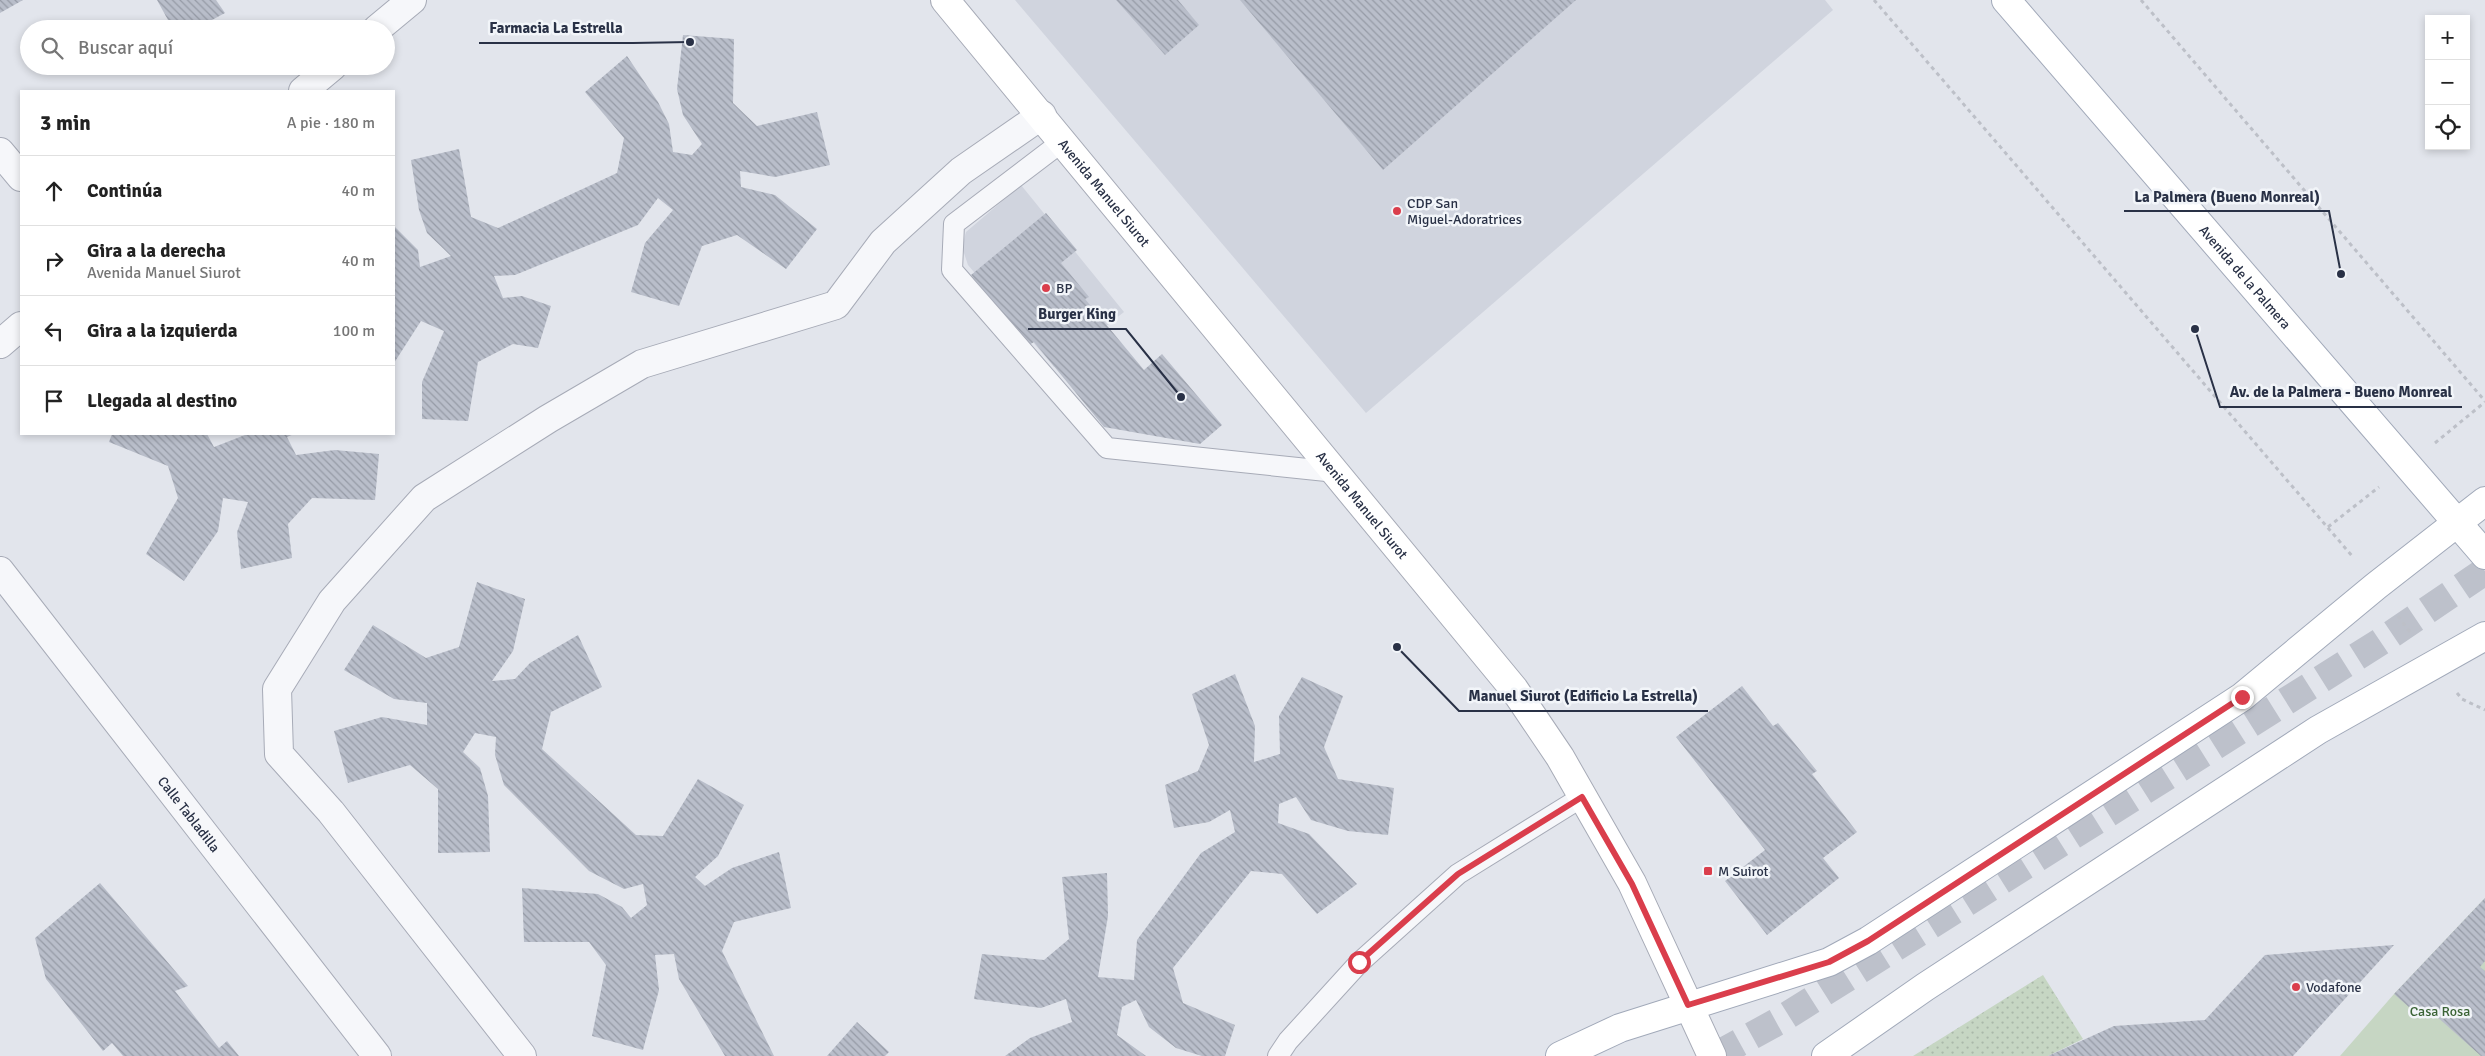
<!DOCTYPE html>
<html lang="es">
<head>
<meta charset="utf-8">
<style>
	:root { --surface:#fff; --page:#f2f2f2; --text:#222; --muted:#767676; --line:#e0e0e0 }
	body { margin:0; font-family:Signika,sans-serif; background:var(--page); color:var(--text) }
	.controls { position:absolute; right:15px; top:15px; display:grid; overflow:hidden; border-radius:0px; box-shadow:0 2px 8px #0003 }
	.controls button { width:45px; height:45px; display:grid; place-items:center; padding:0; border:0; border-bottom:1px solid var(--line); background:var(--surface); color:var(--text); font:25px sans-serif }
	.stop { position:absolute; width:15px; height:15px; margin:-11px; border:4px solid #da3e4c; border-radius:50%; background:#fff }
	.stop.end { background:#da3e4c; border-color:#fff; box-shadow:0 1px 5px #0008 }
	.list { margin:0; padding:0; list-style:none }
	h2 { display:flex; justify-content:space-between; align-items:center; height:65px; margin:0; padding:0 20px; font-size:21px }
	h2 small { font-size:16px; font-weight:400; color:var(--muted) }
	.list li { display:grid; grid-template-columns:32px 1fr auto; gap:15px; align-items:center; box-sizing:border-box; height:70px; padding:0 20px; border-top:1px solid var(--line) }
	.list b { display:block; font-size:19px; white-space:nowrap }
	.list p { margin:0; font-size:16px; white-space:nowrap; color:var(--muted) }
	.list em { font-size:16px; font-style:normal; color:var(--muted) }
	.icon { flex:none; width:28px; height:28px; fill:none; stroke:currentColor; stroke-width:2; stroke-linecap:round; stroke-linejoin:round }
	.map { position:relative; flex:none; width:2485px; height:1056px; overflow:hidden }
	.search { position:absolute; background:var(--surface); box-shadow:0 2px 8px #0003; left:20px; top:20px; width:375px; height:55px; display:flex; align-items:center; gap:12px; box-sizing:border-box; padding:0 18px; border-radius:28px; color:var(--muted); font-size:19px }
	.panel { position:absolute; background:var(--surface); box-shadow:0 2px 8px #0003; left:20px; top:90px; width:375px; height:345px; border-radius:0px }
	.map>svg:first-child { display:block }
	.built { fill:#d0d4de }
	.grass { fill:url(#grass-dots) }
	.green { fill:#c6d6c3 }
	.building { fill:url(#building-back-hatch) }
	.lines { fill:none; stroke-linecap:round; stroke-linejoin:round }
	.primary-tunnel { stroke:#bdc1cb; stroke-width:28; stroke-dasharray:28 14; stroke-linecap:butt }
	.service-casing { stroke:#a7abb7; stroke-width:22 }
	.pedestrian-casing { stroke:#a7abb7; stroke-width:30 }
	.minor-casing { stroke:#a7abb7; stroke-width:30 }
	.secondary-casing { stroke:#a7abb7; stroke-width:30 }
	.primary-casing { stroke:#a1a9b9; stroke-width:30 }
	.path { stroke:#bdc0c8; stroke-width:3; stroke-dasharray:4 4; stroke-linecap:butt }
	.service { stroke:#f6f7fa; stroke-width:20 }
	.pedestrian { stroke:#f6f7fa; stroke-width:28 }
	.minor { stroke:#f6f7fa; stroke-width:28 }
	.secondary { stroke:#fff; stroke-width:28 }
	.primary { stroke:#fff; stroke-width:28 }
	.route { stroke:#da3e4c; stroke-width:6 }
	.poi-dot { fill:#da3e4c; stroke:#f2f5f9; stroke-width:2 }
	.labels { text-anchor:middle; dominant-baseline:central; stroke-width:5; stroke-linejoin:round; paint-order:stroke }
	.street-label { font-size:14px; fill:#293146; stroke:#f2f5f9 }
	.poi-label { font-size:14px; fill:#293146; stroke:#f2f5f9; text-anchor:start }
	.park-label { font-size:14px; fill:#3a6335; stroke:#f2f5f9 }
	.leader { fill:none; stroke:#293146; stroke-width:2 }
	.callout-dot { fill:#293146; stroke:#f2f5f9; stroke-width:2 }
	.callout-label { font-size:15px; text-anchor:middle; font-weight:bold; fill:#293146; stroke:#f2f5f9; stroke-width:5; stroke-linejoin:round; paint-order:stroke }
</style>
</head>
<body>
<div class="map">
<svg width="2485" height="1056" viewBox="0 0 2485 1056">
	<defs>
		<pattern id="grass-dots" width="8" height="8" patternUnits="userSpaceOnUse" patternTransform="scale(1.25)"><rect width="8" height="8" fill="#c6d6c3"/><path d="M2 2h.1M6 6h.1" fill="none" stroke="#aab8a9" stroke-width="1.8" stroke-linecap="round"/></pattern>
		<pattern id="building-back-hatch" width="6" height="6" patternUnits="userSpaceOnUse" patternTransform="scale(1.25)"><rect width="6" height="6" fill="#b9beca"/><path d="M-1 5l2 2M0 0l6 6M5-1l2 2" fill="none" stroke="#969ba6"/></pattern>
	</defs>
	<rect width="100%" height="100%" fill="#e2e5ec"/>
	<g class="built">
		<path d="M1015 0H1825L1833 10 1366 413Z"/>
		<path d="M1021 185 1124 312 1054 367 968 265 962 247 966 232Z"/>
	</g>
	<path class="grass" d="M2043 975 2083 1039 2048 1056H1913Z"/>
	<path class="green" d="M2485 898V1056H2340L2394 994Z"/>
	<g class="building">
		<path d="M0 0H23L0 13Z"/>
		<path d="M157 0H216L225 13 195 29H173Z"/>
		<path d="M1116 0H1178L1199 25 1165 55Z"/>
		<path d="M1240 0H1576L1383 170Z"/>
		<path d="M683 35 734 39 733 103 757 126 817 112 830 165 775 177 740 171 741 187 775 195 817 229 786 269 737 235 702 246 679 306 631 292 645 243 673 210 658 198 638 225 515 275 494 276 503 298 522 296 551 306 538 348 513 344 478 362 468 421 422 419V382L444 331 421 321 394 363V226L418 250 420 267 451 256 427 233 419 210 411 160 459 149 471 217 498 228 617 173 624 138 585 92 627 56 658 102 669 124 673 152 692 155 702 144 683 115 677 89Z"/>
		<path d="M1046 213 1077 250 1061 263 1089 297 1085 299 1144 370 1162 354 1222 425 1200 444 1104 427 1034 342 1029 345 971 275Z"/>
		<path d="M112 434H207L214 447 245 435 242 434H294L287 437 296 455 335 450 379 454 375 500 312 498 288 524 292 558 241 569 237 532 248 502 223 498 218 531 184 581 146 554 178 498 168 466 109 442Z"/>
		<path d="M477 582 525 599 513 651 492 681 515 679 530 663 578 635 602 687 551 712 542 749 636 835 663 836 698 779 744 805 718 856 695 877 705 886 732 868 779 852 791 908 734 922 722 951 774 1056H725L679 979 674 954 655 955 659 990 643 1050 592 1036 606 965 589 942H524L522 888 598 894 622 907 631 918 647 905 643 884 624 889 589 871 504 785 495 755 496 737 475 733 463 752 480 768 488 796 490 852 438 853V789L410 765 348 783 334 731 382 717 427 725V703L394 699 344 670 373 625 426 658 459 647Z"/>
		<path d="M1235 674 1255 726 1254 762 1280 754 1279 716 1302 677 1343 696 1324 747 1338 779 1394 788 1388 835 1348 831 1311 820 1296 797 1279 804 1278 823 1309 834 1357 884 1317 914 1282 874 1251 871 1173 968 1183 1003 1235 1025 1225 1056H1202L1176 1048 1149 1027 1136 1000 1122 1007 1117 1035 1146 1056H1005L1030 1038 1072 1022 1066 999 1041 1008 974 999 982 954 1044 960 1069 939 1062 877 1107 873 1108 916 1098 977 1134 980 1137 940 1201 853 1235 832 1230 810 1209 822 1174 828 1165 785 1198 771 1209 745 1192 694Z"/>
		<path d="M1742 686 1773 726 1778 723 1817 771 1812 774 1857 832 1823 858 1839 878 1767 935 1725 881 1765 850 1676 737Z"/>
		<path d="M100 883 188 986 175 991 219 1048 227 1041 239 1056H123L112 1043 103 1051 46 979 35 938Z"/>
		<path d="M2485 898V961L2480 967 2485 971V1056H2481L2435 1015H2418L2394 994Z"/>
		<path d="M2394 945 2293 1056H2048L2114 1026 2205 1020 2265 955Z"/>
		<path d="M857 1022 889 1052 885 1056H827Z"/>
	</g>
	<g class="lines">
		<path class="primary-tunnel" d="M1715 1056 1777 1022 2380 642 2485 571"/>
		<defs>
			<g id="service">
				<path d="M1063 141 954 224 952 270 1107 448 1336 472"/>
				<path d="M1278 1056 1288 1041 1359 963 1458 874 1582 797"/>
			</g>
			<path id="pedestrian" d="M0 152 21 177"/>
			<g id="minor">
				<path d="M377 29 412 0"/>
				<path d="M303 91 333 66"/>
				<path d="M0 344 21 326"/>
				<path id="s1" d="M0 571 377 1056"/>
				<path d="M522 1056 331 812 279 754 277 689 332 601 424 498 548 419 642 364 836 305 883 242 961 171 1042 115"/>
			</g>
			<g id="secondary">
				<path id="s2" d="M945 0 1514 689 1560 757 1632 883 1712 1056"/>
			</g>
			<g id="primary">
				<path id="s3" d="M2006 0 2485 555"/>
				<path d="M1560 1056 1620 1028 1829 962 1868 941 2242 697 2376 586 2485 501"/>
				<path d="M1826 1056 1925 987 2318 730 2485 636"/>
			</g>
		</defs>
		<use href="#service" class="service-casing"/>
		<use href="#pedestrian" class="pedestrian-casing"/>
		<use href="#minor" class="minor-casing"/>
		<use href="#secondary" class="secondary-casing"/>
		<use href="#primary" class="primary-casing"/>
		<g class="path">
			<path d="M1874 0 2353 557"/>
			<path d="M2141 0 2485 401"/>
			<path d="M2435 443 2485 402"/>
			<path d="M2328 527 2379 487"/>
			<path d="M2398 616 2412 635"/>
			<path d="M2457 693 2462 699 2485 710"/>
		</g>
		<use href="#service" class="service"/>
		<use href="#pedestrian" class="pedestrian"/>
		<use href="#minor" class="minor"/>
		<use href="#secondary" class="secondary"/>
		<use href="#primary" class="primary"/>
	</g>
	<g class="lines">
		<path class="route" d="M1359 962 1458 874 1582 797 1632 884 1688 1005 1829 962 1868 941 2242 697"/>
	</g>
	<g class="poi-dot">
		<circle cx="1397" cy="211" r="5"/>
		<circle cx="1046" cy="288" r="5"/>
		<rect x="1703" y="866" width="10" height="10" rx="2.5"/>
		<circle cx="2296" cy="987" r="5"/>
	</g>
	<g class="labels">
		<g class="street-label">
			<text stroke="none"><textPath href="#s2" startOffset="250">Avenida Manuel Siurot</textPath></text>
			<text stroke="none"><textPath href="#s3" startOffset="366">Avenida de la Palmera</textPath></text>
			<text stroke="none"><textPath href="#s2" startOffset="655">Avenida Manuel Siurot</textPath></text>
			<text stroke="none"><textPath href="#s1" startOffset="308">Calle Tabladilla</textPath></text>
		</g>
		<g class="poi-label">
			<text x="1407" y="203">CDP San<tspan x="1407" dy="16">Miguel-Adoratrices</tspan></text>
			<text x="1056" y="288">BP</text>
			<text x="1718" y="871">M Suirot</text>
			<text x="2306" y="987">Vodafone</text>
		</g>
		<g class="park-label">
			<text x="2440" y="1011">Casa Rosa</text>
		</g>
	</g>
	<path class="leader" d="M690 42L633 43H479M2341 274L2329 211H2124M1181 397L1126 329H1028M2195 329L2220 407H2462M1397 647L1459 711H1708"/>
	<g class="callout-dot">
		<circle cx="690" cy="42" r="5"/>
		<circle cx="2341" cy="274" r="5"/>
		<circle cx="1181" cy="397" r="5"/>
		<circle cx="2195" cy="329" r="5"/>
		<circle cx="1397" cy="647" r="5"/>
	</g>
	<g class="callout-label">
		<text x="556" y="33">Farmacia La Estrella</text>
		<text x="2227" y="202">La Palmera (Bueno Monreal)</text>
		<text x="1077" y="319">Burger King</text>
		<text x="2341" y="397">Av. de la Palmera - Bueno Monreal</text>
		<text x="1583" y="701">Manuel Siurot (Edificio La Estrella)</text>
	</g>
</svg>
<div class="controls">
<button>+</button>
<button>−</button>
<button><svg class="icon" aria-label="locate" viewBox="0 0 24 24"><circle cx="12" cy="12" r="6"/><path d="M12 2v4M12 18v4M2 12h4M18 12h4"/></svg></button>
</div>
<div class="stop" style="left:1359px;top:962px"></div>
<div class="stop end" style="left:2242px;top:697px"></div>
<div class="search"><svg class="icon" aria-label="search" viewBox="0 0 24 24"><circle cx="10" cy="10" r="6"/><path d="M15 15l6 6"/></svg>Buscar aquí</div>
<section class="panel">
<h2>3 min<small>A pie · 180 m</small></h2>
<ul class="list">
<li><svg class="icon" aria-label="ahead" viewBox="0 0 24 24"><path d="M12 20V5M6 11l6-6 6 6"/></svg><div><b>Continúa</b></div><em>40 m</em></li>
<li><svg class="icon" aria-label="right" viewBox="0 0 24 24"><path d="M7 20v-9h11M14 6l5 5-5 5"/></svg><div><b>Gira a la derecha</b><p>Avenida Manuel Siurot</p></div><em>40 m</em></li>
<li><svg class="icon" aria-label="left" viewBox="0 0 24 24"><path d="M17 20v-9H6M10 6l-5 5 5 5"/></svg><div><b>Gira a la izquierda</b></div><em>100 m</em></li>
<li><svg class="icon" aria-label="arrive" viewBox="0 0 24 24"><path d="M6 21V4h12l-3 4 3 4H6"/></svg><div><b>Llegada al destino</b></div></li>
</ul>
</section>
</div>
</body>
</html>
